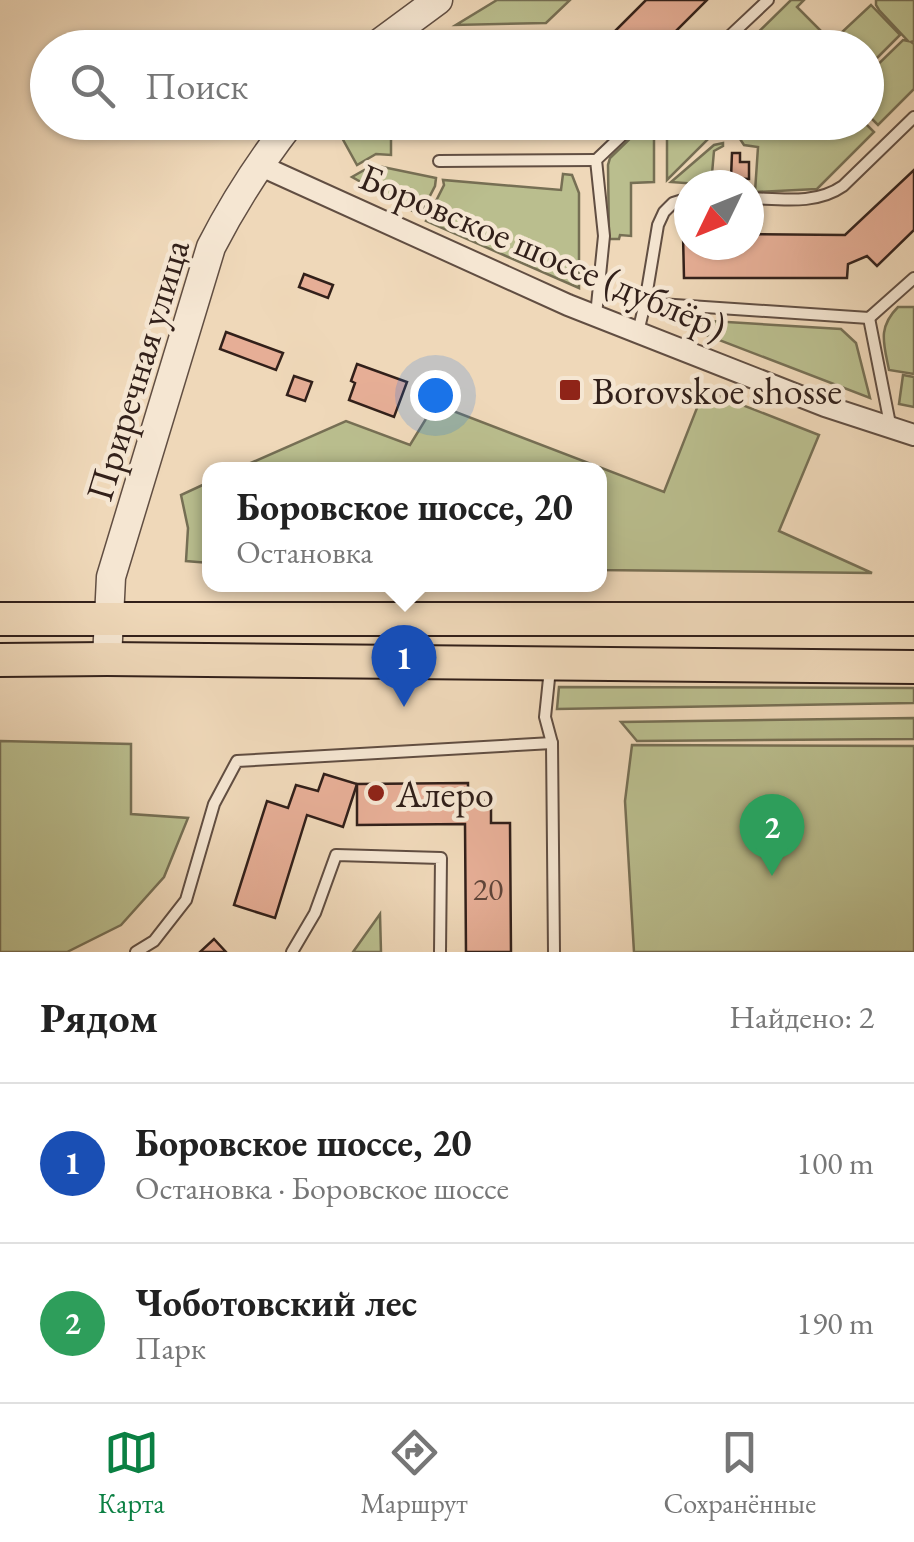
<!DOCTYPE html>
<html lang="ru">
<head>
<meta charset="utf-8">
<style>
	:root { --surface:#fff; --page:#f6f6f6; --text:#222; --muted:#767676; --line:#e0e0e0; --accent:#0b8043 }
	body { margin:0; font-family:"EB Garamond",serif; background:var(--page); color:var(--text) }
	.compass { position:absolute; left:674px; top:170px; width:90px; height:90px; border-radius:50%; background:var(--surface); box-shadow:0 2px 8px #0004; rotate:227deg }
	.you { position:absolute; left:435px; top:395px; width:35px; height:35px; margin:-25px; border:8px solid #fff; border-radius:50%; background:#1a73e8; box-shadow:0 0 0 15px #1a73e833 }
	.badge { display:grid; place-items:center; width:65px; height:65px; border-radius:50%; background:var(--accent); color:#fff; font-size:32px; font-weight:700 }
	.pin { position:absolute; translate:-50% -82px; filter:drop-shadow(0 2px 5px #0008) }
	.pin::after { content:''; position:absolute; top:52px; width:35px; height:30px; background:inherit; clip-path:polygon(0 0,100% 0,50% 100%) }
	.popup { position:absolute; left:202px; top:462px; width:405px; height:130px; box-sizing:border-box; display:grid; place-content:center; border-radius:20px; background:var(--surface); filter:drop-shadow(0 2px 8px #0005); font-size:32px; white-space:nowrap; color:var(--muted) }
	.popup b { font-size:38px; color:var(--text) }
	.popup::after { content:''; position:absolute; left:50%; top:100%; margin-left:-20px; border:20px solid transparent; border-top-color:var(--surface) }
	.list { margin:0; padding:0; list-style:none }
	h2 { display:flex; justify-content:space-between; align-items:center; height:130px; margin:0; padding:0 40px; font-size:42px }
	h2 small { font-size:32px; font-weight:400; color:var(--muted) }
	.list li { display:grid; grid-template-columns:65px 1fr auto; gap:30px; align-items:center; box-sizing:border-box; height:160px; padding:0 40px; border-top:2px solid var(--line) }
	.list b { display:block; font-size:38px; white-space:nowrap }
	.list p { margin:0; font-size:32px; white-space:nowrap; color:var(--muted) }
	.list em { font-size:32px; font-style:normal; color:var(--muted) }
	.icon { flex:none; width:55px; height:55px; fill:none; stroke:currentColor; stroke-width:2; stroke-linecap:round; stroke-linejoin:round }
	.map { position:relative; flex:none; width:914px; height:952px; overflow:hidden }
	.search { position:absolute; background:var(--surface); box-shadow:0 2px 8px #0004; left:30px; right:30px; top:30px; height:110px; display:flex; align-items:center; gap:25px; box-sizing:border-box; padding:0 35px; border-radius:55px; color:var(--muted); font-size:38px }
	.sheet { height:450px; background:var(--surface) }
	nav { display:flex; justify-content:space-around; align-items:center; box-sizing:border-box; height:140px; border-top:2px solid var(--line); background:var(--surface); font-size:28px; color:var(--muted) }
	nav a { display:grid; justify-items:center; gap:5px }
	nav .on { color:var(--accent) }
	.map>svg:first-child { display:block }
	.green { fill:#babe8e; stroke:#766f54; stroke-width:2.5 }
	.building { fill:#e6ae96; stroke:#32201a; stroke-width:2.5 }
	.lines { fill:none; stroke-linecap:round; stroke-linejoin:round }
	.service-casing { stroke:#614e42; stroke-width:14 }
	.minor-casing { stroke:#614e42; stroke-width:24 }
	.tertiary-casing { stroke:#614e42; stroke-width:31 }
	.primary-casing { stroke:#32201a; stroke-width:36 }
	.service { stroke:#f5e6d2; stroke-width:10 }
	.minor { stroke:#f5e6d2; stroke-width:20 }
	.tertiary { stroke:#f5e6d2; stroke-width:28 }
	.primary { stroke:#efd8b9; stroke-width:32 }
	.poi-dot { fill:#8f2418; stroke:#f5e6d2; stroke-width:4 }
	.labels { text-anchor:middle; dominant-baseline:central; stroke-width:9; stroke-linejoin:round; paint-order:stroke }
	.number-label { font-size:32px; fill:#5f4439 }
	.street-label { font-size:38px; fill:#32201a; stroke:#f5e6d2 }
	.poi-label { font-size:38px; fill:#32201a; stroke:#f5e6d2; text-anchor:start }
</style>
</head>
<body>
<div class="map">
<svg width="914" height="952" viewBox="0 0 914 952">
	<rect width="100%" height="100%" fill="#efd8b9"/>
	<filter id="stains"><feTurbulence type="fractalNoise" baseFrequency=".002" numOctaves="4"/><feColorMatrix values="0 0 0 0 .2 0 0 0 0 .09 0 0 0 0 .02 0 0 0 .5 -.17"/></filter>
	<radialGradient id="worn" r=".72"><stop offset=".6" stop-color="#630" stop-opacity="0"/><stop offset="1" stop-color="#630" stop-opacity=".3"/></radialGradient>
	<g class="green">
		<path d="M497 0H570L546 23 456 25Z"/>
		<path d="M791 0H804L797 7 820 30 803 47H743Z"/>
		<path d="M876 0H914V41L911 42 914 44V89L878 125 867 114V75L903 40 908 41 879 10 876 5Z"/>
		<path d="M871 5 900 35 867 68 866 48 826 47Z"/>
		<path d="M752 122 865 123 874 132 817 189 755 192 758 147 744 145 738 136Z"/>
		<path d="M342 123H391V155L376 154 357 165 341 136Z"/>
		<path d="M646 123H654V182L631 183V236L620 235 619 239H609L608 165 610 158Z"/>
		<path d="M667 123V122L734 123 725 131 710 137 667 180Z"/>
		<path d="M723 143V146L714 151 711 185 671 182 714 145Z"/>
		<path d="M373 165 436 178 435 186 420 215 352 177Z"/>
		<path d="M563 174 572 175 579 193V288L426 221 444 185 443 180 561 190Z"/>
		<path d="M898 307H914V374L889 370C884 344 877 328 898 307Z"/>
		<path d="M662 318 841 329 856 343 870 398Z"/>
		<path d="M903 375 914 377V407L899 404Z"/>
		<path d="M704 390 819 435 779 531 872 573 599 570V470L237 469 346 421 410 445 435 404 664 492Z"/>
		<path d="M209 482V563L186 561 188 528 181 495Z"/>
		<path d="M559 687 914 688V703L557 709Z"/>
		<path d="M914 718V739L637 741 621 722Z"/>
		<path d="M0 741 131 744V814L188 818 164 877 121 925 67 952H0Z"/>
		<path d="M632 745 914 746V952H634L625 801Z"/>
		<path d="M380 914 381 952H353Z"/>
	</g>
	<g class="building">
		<path d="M646 0H707L659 48H598Z"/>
		<path d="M732 153H740V162H749V179L731 178Z"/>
		<path d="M914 170V230L877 266 867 256 848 264 847 278H684L683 234H689V245H749V234L845 235Z"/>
		<path d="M304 274 333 285 328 298 299 287Z"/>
		<path d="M226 332 283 353 276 370 220 349Z"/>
		<path d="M357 364 407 382 394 417 349 400 355 383 351 381Z"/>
		<path d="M294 376 312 382 305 401 287 395Z"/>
		<path d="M324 774 357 784 343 827 307 815 275 918 234 905 267 801 288 808 296 785 318 791Z"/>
		<path d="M468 783V801H491V823H510L511 952H466L465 824 357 825V784Z"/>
		<path d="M214 939 226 952H200Z"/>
	</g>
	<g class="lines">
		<defs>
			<g id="service">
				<path d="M717 48 768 0"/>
				<path d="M439 161 596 160"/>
				<path d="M749 198C781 199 816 205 843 186L914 117"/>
				<path d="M645 303 869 318 914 278"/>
				<path d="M596 315 604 236 596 160 636 122"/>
				<path d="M869 318 891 429"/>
				<path d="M638 332 645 303 658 225 664 212 673 203 689 198"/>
				<path d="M550 669 545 717 552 743 554 952"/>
				<path d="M136 952 154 941 186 900 214 804 237 761 552 743"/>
				<path d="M292 952 315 913 336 855 441 858 440 952"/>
			</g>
			<path id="minor" d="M259 165 568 305 825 406 914 435"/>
			<g id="tertiary">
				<path d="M373 48 438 0"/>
				<path d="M107 659 111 577 211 247C234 202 260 162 291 122"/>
			</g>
			<g id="primary">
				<path d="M0 619H914"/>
				<path d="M0 660 107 659 914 667"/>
			</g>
		</defs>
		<use href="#service" class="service-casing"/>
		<use href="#minor" class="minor-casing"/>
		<use href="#tertiary" class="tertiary-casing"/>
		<use href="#primary" class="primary-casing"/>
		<use href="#service" class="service"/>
		<use href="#minor" class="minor"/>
		<use href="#tertiary" class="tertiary"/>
		<use href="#primary" class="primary"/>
	</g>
	<g class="poi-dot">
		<rect x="558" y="378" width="24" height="24" rx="5"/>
		<circle cx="376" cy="793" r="10"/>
	</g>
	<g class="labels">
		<g class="number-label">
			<text x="488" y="889">20</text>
		</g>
		<g class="street-label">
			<text transform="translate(543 251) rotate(23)">Боровское шоссе (дублёр)</text>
			<text transform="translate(137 370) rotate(-73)">Приречная улица</text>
		</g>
		<g class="poi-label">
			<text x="592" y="390">Borovskoe shosse</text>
			<text x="396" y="793">Алеро</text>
		</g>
	</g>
	<rect width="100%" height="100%" filter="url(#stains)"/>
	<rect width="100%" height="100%" fill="url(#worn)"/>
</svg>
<svg class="compass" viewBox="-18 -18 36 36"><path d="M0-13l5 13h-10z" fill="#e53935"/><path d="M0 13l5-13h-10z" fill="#767676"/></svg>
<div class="you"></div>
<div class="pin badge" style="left:404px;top:707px;background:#1a4fb4">1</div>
<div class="popup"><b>Боровское шоссе, 20</b>Остановка</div>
<div class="pin badge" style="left:772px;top:876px;background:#2e9e5b">2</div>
<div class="search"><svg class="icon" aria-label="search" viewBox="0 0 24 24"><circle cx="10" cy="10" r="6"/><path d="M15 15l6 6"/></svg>Поиск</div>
</div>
<section class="sheet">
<h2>Рядом<small>Найдено: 2</small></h2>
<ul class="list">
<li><span class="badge" style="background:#1a4fb4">1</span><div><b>Боровское шоссе, 20</b><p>Остановка · Боровское шоссе</p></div><em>100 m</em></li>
<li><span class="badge" style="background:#2e9e5b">2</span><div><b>Чоботовский лес</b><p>Парк</p></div><em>190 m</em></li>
</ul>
</section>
<nav>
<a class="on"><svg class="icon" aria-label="map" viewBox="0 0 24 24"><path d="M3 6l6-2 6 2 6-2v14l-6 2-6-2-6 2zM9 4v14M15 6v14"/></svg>Карта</a>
<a><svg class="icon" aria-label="directions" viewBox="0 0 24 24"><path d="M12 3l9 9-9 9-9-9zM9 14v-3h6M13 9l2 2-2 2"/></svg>Маршрут</a>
<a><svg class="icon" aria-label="saved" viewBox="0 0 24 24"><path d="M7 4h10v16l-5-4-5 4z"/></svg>Сохранённые</a>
</nav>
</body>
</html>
